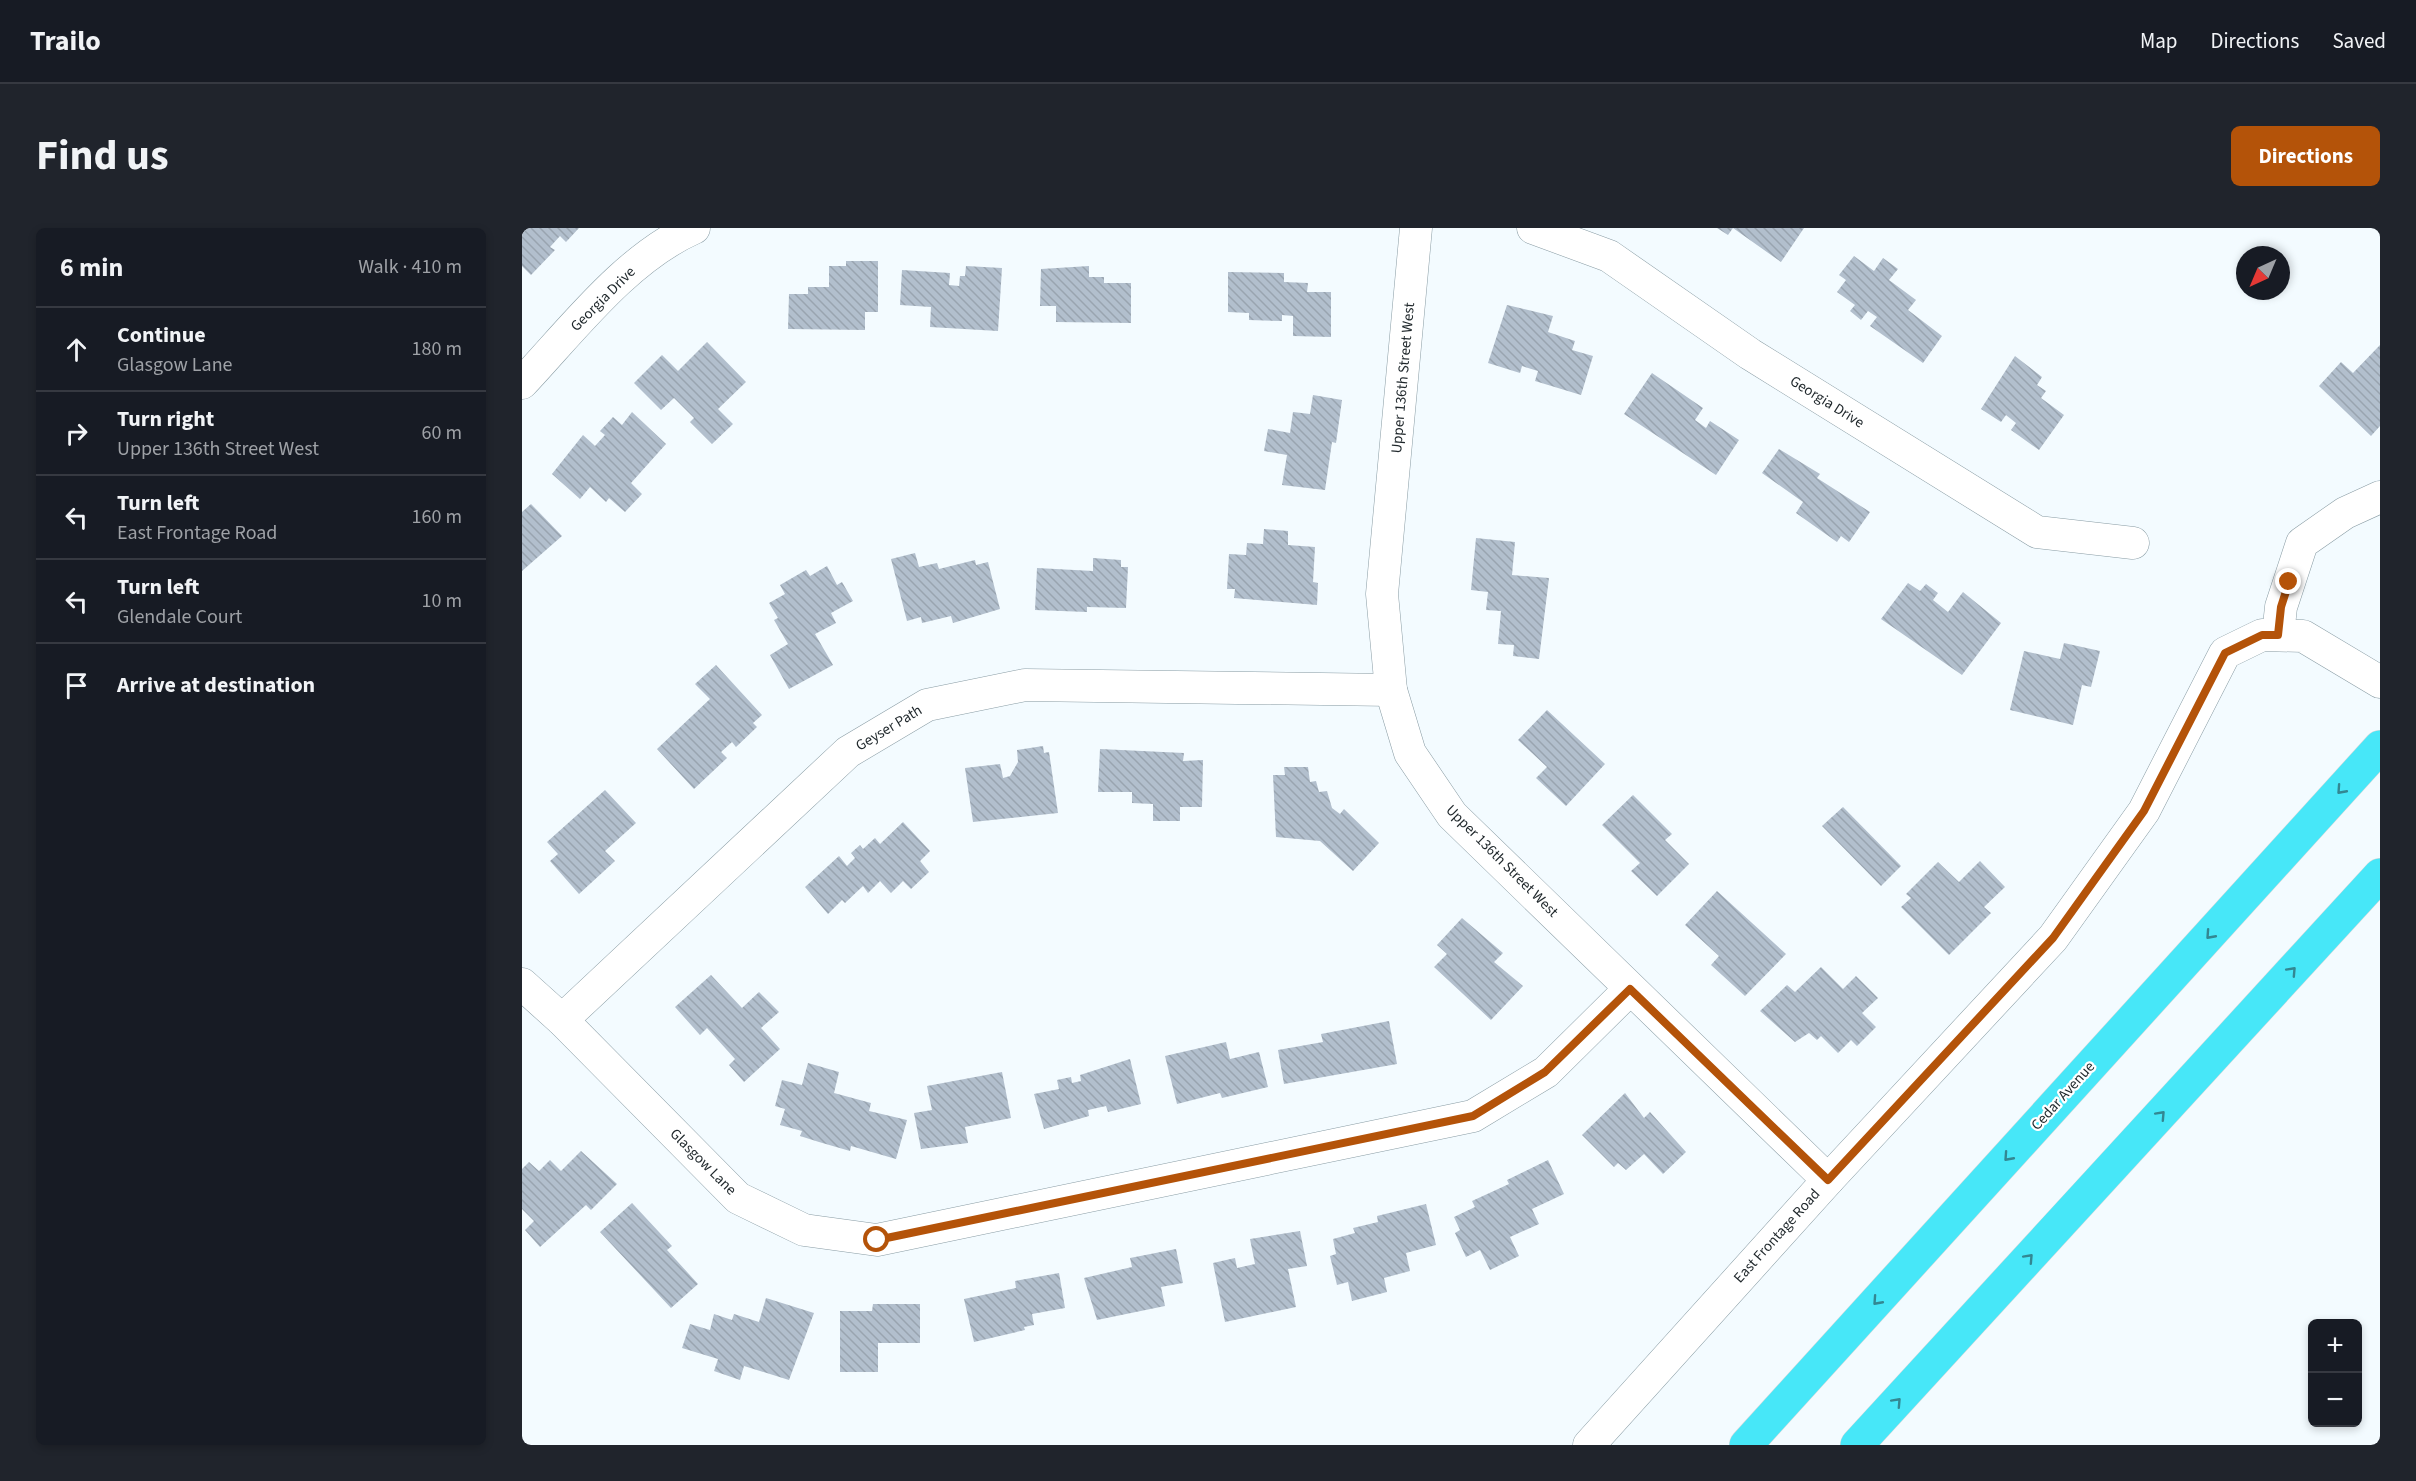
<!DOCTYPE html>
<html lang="en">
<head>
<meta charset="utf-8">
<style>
	:root { --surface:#171b24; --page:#20242c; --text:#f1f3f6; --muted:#9ea1a6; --line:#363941; --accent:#b45309 }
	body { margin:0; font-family:"Source Sans 3",sans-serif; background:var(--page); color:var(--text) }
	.controls { position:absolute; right:18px; bottom:18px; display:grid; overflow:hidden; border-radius:9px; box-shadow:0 3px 9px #0003 }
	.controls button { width:54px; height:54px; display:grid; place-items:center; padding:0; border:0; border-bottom:2px solid var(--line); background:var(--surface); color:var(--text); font:30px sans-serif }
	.compass { position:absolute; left:1714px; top:18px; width:54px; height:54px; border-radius:50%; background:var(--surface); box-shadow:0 3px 9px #0003; rotate:224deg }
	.stop { position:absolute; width:18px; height:18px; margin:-14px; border:4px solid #b45309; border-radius:50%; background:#fff }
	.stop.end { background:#b45309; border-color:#fff; box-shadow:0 2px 6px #0008 }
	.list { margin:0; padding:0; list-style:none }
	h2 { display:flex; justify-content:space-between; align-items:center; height:78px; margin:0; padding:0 24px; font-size:26px }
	h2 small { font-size:20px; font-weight:400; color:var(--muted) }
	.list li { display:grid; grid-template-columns:39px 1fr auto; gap:18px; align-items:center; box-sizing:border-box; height:84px; padding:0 24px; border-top:2px solid var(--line) }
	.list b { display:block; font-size:22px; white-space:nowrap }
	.list p { margin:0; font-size:20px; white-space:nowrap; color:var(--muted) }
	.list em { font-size:20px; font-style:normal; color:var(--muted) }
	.icon { flex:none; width:33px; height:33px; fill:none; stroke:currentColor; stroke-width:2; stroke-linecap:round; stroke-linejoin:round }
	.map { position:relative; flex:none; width:1858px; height:1217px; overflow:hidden; border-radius:9px }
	header { display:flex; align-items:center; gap:36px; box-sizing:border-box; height:84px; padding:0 30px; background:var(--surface); border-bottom:2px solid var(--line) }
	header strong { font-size:28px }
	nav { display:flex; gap:33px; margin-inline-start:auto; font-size:21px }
	.intro { display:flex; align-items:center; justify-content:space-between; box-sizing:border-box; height:144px; padding:0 36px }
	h1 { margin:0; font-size:42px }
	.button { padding:15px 27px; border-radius:9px; background:var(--accent); color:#fff; font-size:21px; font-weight:700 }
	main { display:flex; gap:36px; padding:0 36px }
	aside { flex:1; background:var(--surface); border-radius:9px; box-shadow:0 3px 9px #0003 }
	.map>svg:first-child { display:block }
	.building { fill:url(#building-back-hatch) }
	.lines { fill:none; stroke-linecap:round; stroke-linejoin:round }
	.street-casing { stroke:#899ca4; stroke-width:33 }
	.highway-casing { stroke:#d7d8d9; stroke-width:34 }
	.street { stroke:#fff; stroke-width:32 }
	.highway { stroke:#47e7f8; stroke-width:33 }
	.oneway { stroke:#338792 }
	.route { stroke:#b45309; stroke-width:8 }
	.labels { text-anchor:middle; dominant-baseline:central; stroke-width:4.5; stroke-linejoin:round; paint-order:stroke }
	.street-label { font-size:15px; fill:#1f272b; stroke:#fff }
</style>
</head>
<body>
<header>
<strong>Trailo</strong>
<nav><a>Map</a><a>Directions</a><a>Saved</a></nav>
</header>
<div class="intro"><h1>Find us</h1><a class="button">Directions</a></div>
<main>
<aside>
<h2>6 min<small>Walk · 410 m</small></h2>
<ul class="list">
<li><svg class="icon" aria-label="ahead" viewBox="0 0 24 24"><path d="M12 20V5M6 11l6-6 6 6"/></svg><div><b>Continue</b><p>Glasgow Lane</p></div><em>180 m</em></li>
<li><svg class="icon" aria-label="right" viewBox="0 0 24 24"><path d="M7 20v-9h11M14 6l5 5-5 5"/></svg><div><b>Turn right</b><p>Upper 136th Street West</p></div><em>60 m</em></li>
<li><svg class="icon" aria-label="left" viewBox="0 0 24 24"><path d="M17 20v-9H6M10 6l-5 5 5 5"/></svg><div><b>Turn left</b><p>East Frontage Road</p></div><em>160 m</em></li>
<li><svg class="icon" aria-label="left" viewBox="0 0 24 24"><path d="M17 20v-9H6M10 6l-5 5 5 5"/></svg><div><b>Turn left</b><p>Glendale Court</p></div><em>10 m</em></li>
<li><svg class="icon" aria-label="arrive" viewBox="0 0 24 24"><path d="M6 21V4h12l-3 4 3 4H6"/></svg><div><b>Arrive at destination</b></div></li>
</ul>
</aside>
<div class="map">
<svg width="1858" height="1217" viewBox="0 0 1858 1217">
	<defs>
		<pattern id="building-back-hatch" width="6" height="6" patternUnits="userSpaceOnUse" patternTransform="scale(1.5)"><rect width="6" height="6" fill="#b2bfcd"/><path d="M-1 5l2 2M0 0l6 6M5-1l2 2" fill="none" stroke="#99a4b0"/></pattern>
	</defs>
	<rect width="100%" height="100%" fill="#f3fbff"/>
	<g class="building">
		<path d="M0 0H57L44 14 38 8 28 19 33 22 9 47 0 38Z"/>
		<path d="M1195 0H1282L1259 34 1211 0 1206 7Z"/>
		<path d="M1332 28 1352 43 1361 30 1376 41 1367 52 1394 72 1386 82 1420 108 1401 135 1348 98 1355 89 1346 83 1339 92 1328 83 1333 77 1315 64 1324 52 1317 47Z"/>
		<path d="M324 33H356V84H343V102L266 101 267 66H286V59H307V38H324Z"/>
		<path d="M444 38 480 40 476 103 408 99 409 79 378 77 380 42 428 45 427 57 437 58 438 48H443Z"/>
		<path d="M567 38V49H582V55H609V95L534 94V78H518L519 41Z"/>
		<path d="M706 44 762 45V54L786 55 785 64H809V109L771 108V88L760 87V93L727 92V85L706 84Z"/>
		<path d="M985 77 1031 88 1026 104 1053 113 1050 122 1071 128 1059 167 1013 153 1016 143 1000 138 998 145 966 135Z"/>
		<path d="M185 114 224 154 196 181 211 196 190 216 168 194 172 190 152 170 139 182 112 155 140 127 156 143Z"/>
		<path d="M1858 117V198L1849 208 1797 158 1819 134 1831 145Z"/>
		<path d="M1493 128 1520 149 1515 157 1524 163 1519 170 1542 187 1517 222 1489 202 1494 195 1484 187 1479 194 1459 181Z"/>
		<path d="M1130 145 1181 180 1173 192 1184 200 1188 193 1217 212 1194 247 1102 186Z"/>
		<path d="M791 167 820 172 814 215 810 214 803 262 760 257 765 227 742 223 746 201 768 205 771 184 788 186Z"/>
		<path d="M110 184 144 216 109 255 120 266 103 284 87 270 84 274 68 259 58 271 30 246 61 207 73 218 83 207 78 203 91 189 100 197Z"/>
		<path d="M1257 221 1298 246 1295 250 1348 284 1327 314 1319 308 1315 314 1274 285 1281 274 1240 245Z"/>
		<path d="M9 276 40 308 0 343V284Z"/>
		<path d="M742 301 766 303V317L793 319 791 354 796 355 795 377 712 370 713 361H705L707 326 724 327 725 315 741 316Z"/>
		<path d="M954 310 993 314 990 347 1027 350 1017 431 991 428 992 417 976 416 979 383 964 382 966 364 949 362Z"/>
		<path d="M393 325 397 339 415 335 417 341 453 332 454 337 466 334 478 381 431 395 429 388 400 395 399 389 385 393 369 331Z"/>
		<path d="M571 330 599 332V339H606L604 380 565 379V384L513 382 515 340 571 343Z"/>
		<path d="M305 338 315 357 320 354 331 373 309 385 314 395 293 406 311 437 267 461 248 427 266 416 252 392 256 390 247 375 263 366 258 357 284 342 288 348Z"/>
		<path d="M1386 355 1398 363 1404 356 1416 365 1411 372 1426 384 1441 364 1479 395 1440 447 1359 391Z"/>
		<path d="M1542 415 1578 423 1569 459 1560 457 1551 497 1488 482 1502 423 1538 431Z"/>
		<path d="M194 437 240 487 231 495 235 499 214 519 210 514 199 524 205 530 172 561 135 521 188 471 173 456Z"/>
		<path d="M1025 482 1083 536 1044 578 1014 550 1025 539 996 512Z"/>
		<path d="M521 518 522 525 527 524 536 585 451 594 443 540 478 536 481 550 488 548 496 534 495 522Z"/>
		<path d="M578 521 662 525 661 533 681 532 680 579H658V593H631V576L610 575V564H576Z"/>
		<path d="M762 539H786L788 554 794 553 797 564 805 563 810 580 818 586 822 581 857 615 831 643 798 613 754 609 751 547H763Z"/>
		<path d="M83 562 114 595 83 623 93 633 57 666 28 633 36 626 25 614Z"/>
		<path d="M1111 567 1150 606 1143 612 1167 636 1135 668 1109 643 1118 635 1080 597Z"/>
		<path d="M1321 579 1379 638 1359 658 1300 598Z"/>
		<path d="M381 594 408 623 398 633 407 644 389 661 381 653 369 665 358 653 346 665 341 658 323 675 320 672 306 686 283 659 317 628 325 638 333 630 329 625 338 617 341 621 353 610 358 616Z"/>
		<path d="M1458 633 1483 659 1462 679 1469 685 1427 727 1379 679 1389 670 1384 666 1416 634 1437 654Z"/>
		<path d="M1195 663 1264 726 1223 768 1189 737 1197 728 1163 697Z"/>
		<path d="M940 690 981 725 972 734 1001 758 969 792 912 739 925 726 915 717Z"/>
		<path d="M1299 739 1321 761 1334 748 1356 770 1340 785 1354 799 1335 818 1329 812 1316 825 1299 808 1295 812 1287 805 1273 814 1238 783 1265 757 1273 764Z"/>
		<path d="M189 747 220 780 237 764 257 784 239 800 258 821 222 854 207 837 213 831 185 800 178 807 153 779Z"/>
		<path d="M867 793 875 836 762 856 756 822 801 814 799 806Z"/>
		<path d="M704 814 708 831 737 824 746 859 700 870 698 865 655 876 643 828Z"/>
		<path d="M608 831 619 876 586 884 584 878 566 882 567 888 522 901 512 866 537 861 535 852 549 849 550 855 559 853 558 847Z"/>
		<path d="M286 835 317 844 312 865 349 875 347 883 385 892 374 931 329 918 328 923 297 914 278 908 280 903 258 897 263 881 253 878 260 852 280 857Z"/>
		<path d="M480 844 489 890 443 899 446 915 399 921 392 885 410 882 405 858Z"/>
		<path d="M1103 865 1122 890 1128 884 1164 924 1141 946 1122 926 1104 942 1096 935 1092 939 1060 907Z"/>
		<path d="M59 923 95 956 69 982 64 977 18 1019 3 1002 12 993 0 981V941L7 934 17 943 28 932 39 943Z"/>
		<path d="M1026 932 1042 966 1010 981 1017 996 988 1009 997 1028 968 1042 958 1022 944 1029 933 1005 938 1002 932 989 953 979 950 973 987 956 985 952Z"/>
		<path d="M110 975 150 1018 145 1022 176 1056 149 1080 78 1004Z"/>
		<path d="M904 976 914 1017 884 1025 888 1043 862 1050 865 1064 830 1073 826 1054 815 1057 808 1028 814 1026 811 1011 833 1005 831 1000 856 994 855 988Z"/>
		<path d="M778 1003 785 1038 766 1041 774 1079 703 1094 691 1035 713 1030 715 1040 733 1036 728 1011Z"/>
		<path d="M654 1021 661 1055 639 1059 643 1078 575 1092 562 1050 610 1039 608 1030Z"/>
		<path d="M537 1045 543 1080 510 1086 512 1097 502 1099 503 1102 452 1114 442 1071 494 1060 493 1053Z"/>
		<path d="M244 1070 292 1085 267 1152 222 1138 218 1152 192 1143 196 1131 160 1120 168 1096 188 1102 192 1086 210 1092 212 1086 237 1094Z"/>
		<path d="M351 1076H398V1115H356V1144H318V1083H350Z"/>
	</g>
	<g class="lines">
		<defs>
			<g id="street">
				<path d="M894 0 860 366 869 462 888 525 930 587 1306 952"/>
				<path d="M1011 0 1087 28 1228 126 1515 304 1611 315"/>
				<path d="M0 155C50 102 104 30 172 0"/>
				<path d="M1756 407 1759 379 1780 315 1823 285 1858 269"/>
				<path d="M0 756 40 792 216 970 282 1002 355 1012 951 888 1024 844 1108 761"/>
				<path d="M40 792 326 524 405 477 503 457 869 462"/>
				<path d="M1067 1217 1306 952 1531 710 1622 583 1703 425 1740 407 1781 408 1858 454"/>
			</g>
			<g id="highway">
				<path d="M1224 1217 1858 519"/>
				<path d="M1335 1217 1858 647"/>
			</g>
		</defs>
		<use href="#street" class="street-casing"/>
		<use href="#highway" class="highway-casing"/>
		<use href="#street" class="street"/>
		<use href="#highway" class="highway"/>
	</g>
	<defs><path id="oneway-chevron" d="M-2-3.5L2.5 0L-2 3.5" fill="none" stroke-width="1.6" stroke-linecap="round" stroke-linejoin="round" transform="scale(1.5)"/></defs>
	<g class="oneway">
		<use href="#oneway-chevron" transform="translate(1819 562) rotate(132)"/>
		<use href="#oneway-chevron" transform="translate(1688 707) rotate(132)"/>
		<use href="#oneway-chevron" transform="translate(1770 743) rotate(-47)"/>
		<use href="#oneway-chevron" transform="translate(1639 887) rotate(-47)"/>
		<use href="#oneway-chevron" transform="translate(1486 929) rotate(132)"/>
		<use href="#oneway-chevron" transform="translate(1507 1030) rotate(-47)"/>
		<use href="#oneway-chevron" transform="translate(1355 1073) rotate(132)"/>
		<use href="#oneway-chevron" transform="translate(1375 1174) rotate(-47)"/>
	</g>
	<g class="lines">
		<path class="route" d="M355 1012 951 888 1023 844 1108 761 1306 952 1531 710 1622 583 1703 425 1740 407H1756L1759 379 1767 354"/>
	</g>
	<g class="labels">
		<g class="street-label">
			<text transform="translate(81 71) rotate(-45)">Georgia Drive</text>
			<text transform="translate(881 150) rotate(-85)">Upper 136th Street West</text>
			<text transform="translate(1305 174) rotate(32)">Georgia Drive</text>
			<text transform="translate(367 500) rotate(-31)">Geyser Path</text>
			<text transform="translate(980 633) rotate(45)">Upper 136th Street West</text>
			<text transform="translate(1541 868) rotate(-48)">Cedar Avenue</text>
			<text transform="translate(181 934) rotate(45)">Glasgow Lane</text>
			<text transform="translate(1255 1008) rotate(-48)">East Frontage Road</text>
		</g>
	</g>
</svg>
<div class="controls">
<button>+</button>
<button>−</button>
</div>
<svg class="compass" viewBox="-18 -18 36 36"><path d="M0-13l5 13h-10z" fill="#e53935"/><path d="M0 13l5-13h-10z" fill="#9ea1a6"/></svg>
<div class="stop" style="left:355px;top:1012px"></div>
<div class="stop end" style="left:1767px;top:354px"></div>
</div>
</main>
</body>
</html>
